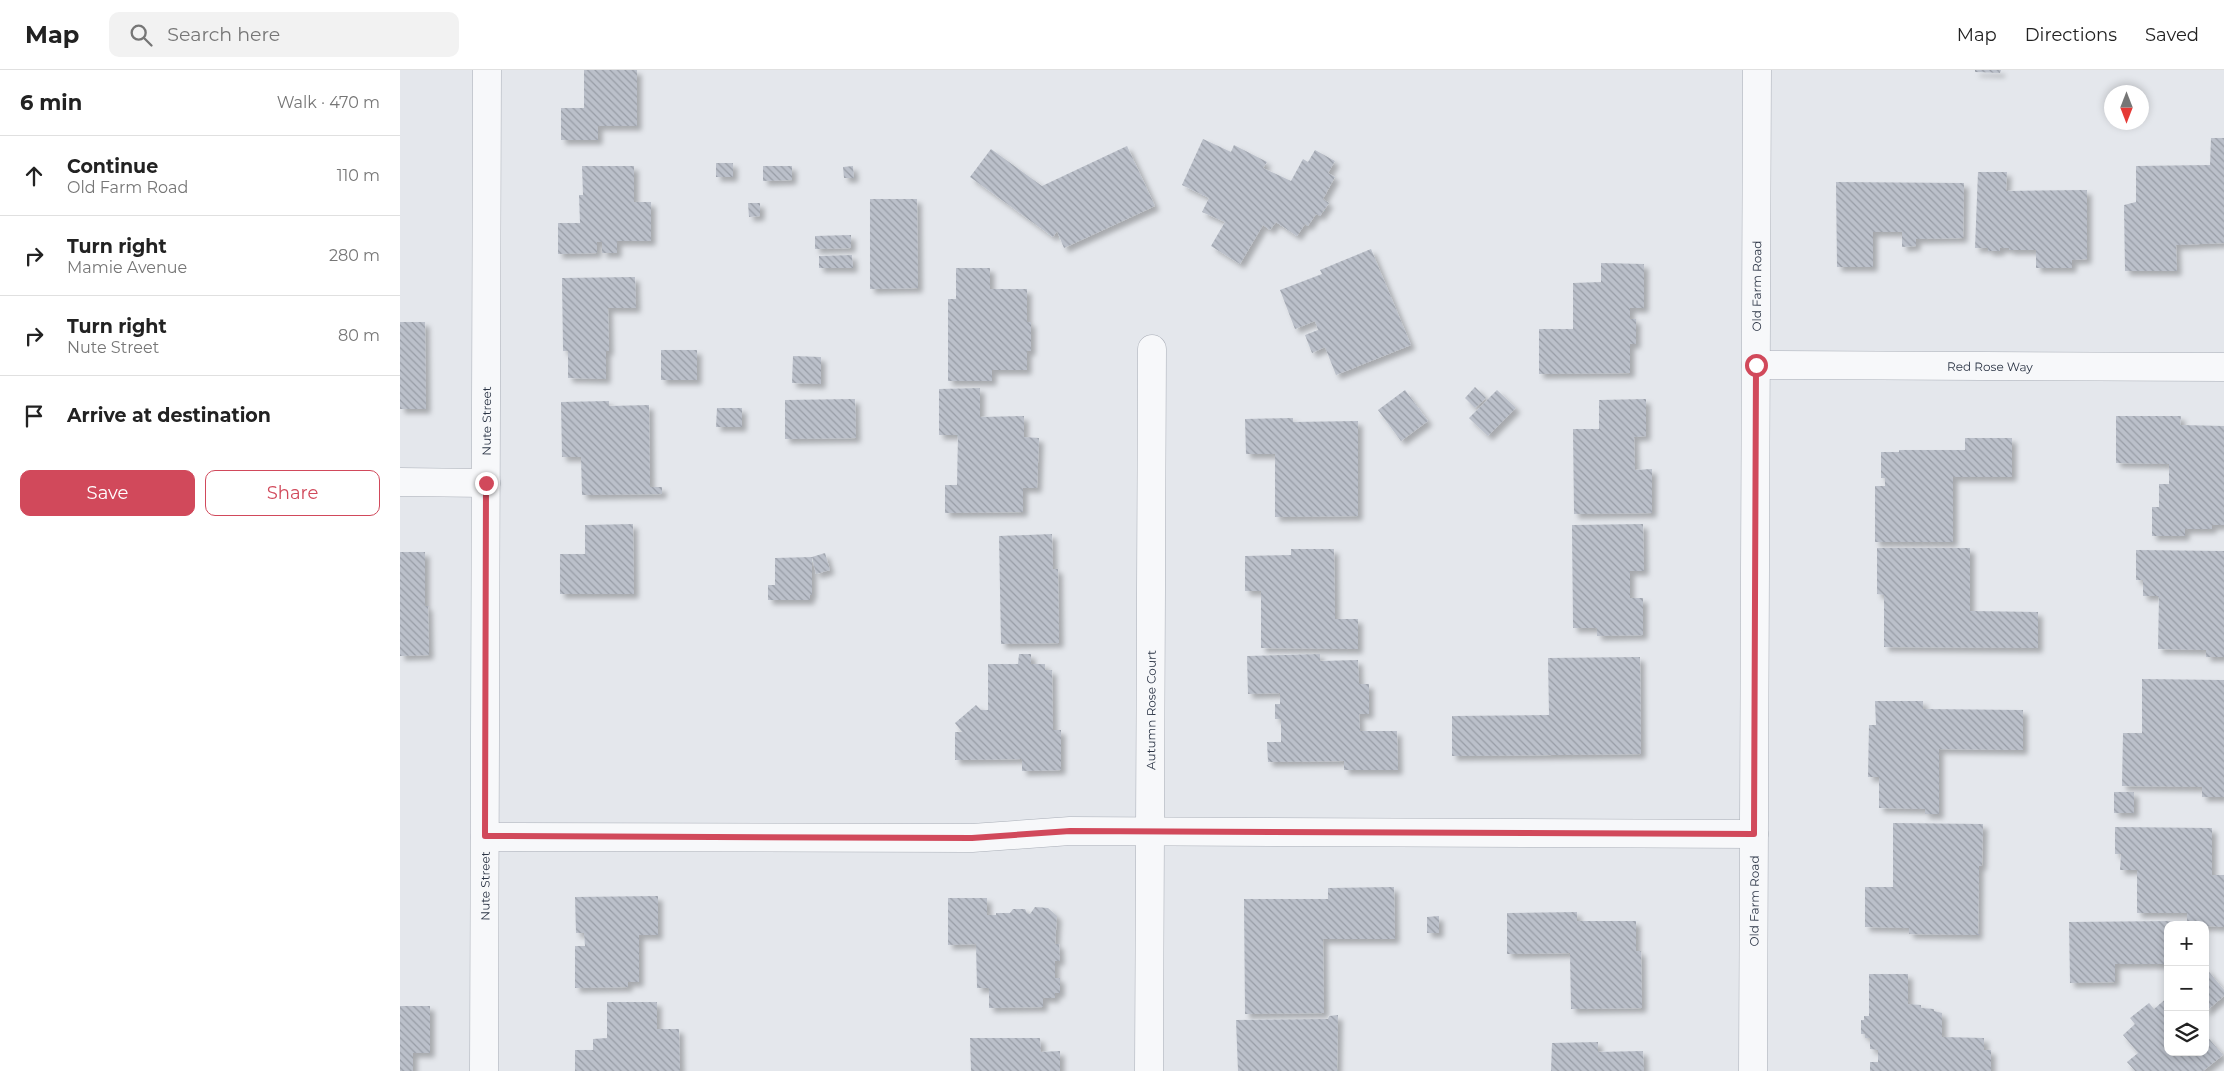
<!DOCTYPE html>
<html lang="en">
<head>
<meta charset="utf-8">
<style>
	:root { --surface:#fff; --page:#f2f2f2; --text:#222; --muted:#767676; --line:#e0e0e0; --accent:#d1495b }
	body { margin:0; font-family:Montserrat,sans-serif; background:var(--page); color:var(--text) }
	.controls { position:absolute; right:15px; bottom:15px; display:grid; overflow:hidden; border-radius:10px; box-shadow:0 2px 8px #0003 }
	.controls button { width:45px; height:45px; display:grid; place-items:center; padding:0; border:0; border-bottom:1px solid var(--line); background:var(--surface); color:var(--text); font:25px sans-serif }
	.compass { position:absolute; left:1704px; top:15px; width:45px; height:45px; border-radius:50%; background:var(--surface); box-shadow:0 2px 8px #0003; rotate:180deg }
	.stop { position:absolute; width:15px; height:15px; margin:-11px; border:4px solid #d1495b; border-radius:50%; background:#fff }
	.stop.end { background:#d1495b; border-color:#fff; box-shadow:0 1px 5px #0008 }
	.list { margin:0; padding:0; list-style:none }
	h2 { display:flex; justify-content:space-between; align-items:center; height:65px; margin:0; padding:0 20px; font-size:21px }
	h2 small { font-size:16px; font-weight:400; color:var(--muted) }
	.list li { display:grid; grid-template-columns:32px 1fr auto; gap:15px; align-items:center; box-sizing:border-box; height:80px; padding:0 20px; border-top:1px solid var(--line) }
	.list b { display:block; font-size:19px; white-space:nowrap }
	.list p { margin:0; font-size:16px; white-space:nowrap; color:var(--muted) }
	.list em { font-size:16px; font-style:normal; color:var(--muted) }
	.actions { display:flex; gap:10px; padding:15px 20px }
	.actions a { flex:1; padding:11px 0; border:1px solid var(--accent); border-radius:10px; text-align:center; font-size:18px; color:var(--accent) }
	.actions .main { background:var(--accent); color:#fff }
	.icon { flex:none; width:28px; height:28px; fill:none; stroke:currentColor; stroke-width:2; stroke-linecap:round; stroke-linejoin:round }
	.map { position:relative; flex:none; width:1824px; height:1001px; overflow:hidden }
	header { display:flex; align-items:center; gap:30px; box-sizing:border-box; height:70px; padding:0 25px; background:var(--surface); border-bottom:1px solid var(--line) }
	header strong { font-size:24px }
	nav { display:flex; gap:28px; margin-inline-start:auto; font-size:18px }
	.search { width:350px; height:45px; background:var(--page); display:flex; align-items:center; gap:12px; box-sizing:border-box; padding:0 18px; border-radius:10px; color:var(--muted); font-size:19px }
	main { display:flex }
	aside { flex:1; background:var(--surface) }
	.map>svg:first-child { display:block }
	.building { fill:url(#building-back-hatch); filter:url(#shadow) }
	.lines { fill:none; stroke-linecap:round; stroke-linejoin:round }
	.minor-casing { stroke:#a9aeb7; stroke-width:29 }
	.tertiary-casing { stroke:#a9aeb7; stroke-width:29 }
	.minor { stroke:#f7f8fa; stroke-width:28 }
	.tertiary { stroke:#f7f8fa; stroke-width:28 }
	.route { stroke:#d1495b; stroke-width:6 }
	.labels { text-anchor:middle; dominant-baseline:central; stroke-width:4; stroke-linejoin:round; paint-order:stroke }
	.street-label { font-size:12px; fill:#2b3445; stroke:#f4f6f9 }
</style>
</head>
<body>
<header>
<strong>Map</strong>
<div class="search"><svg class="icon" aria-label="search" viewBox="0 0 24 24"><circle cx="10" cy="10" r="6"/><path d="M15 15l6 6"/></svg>Search here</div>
<nav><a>Map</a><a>Directions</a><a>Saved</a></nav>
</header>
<main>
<aside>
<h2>6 min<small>Walk · 470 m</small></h2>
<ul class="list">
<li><svg class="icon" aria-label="ahead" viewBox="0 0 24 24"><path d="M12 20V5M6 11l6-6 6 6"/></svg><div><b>Continue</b><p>Old Farm Road</p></div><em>110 m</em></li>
<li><svg class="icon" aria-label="right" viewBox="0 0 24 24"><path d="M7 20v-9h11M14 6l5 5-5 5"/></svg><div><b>Turn right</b><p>Mamie Avenue</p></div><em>280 m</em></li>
<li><svg class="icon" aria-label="right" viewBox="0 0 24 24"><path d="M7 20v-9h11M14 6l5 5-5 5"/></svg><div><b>Turn right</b><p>Nute Street</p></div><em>80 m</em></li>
<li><svg class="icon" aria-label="arrive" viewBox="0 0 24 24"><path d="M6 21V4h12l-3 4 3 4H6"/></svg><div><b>Arrive at destination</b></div></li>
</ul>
<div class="actions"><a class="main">Save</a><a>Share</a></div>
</aside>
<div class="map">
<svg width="1824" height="1001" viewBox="0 0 1824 1001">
	<defs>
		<pattern id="building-back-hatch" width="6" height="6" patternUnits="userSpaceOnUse" patternTransform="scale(1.25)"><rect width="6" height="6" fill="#bbc0ca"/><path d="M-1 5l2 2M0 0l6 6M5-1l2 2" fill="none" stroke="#989da6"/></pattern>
		<filter id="shadow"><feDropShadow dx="4.5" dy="4.5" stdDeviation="2.5" flood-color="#0004"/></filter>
	</defs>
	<rect width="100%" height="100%" fill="#e4e7ec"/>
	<g class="building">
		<path d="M184 0H237V56H198V70H161V38H184Z"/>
		<path d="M1575 0H1601L1600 3 1575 2Z"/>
		<path d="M1811 68H1824V173L1776 175 1777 201H1725L1724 135 1736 132V96L1810 95Z"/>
		<path d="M803 69 831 82 834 75 867 92 863 98 891 111 903 89 908 92 915 80 935 91 928 103 935 107 923 129 929 133 920 146 916 144 908 156 905 154 897 166 876 152 870 160 863 155 840 194 811 176 825 152 802 142 809 128 782 115Z"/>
		<path d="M727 76 755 136 664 178 657 161 653 167 570 107 591 79 642 116Z"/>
		<rect x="316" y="93" width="17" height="14"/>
		<path d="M182 96H234V132H251V171H217V183H202V172H197V183L158 184V153H180L179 125H183Z"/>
		<path d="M363 96H392V110L363 111Z"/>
		<path d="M453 96 454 108H444L443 97Z"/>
		<path d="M1578 102H1607L1606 121 1687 120V189L1672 190V198H1636V180H1609V178H1600V181H1588V178H1575Z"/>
		<path d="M1436 112 1564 113 1563 168 1516 169V176L1502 177V162H1473V197H1437Z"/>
		<path d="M470 129H517L518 218 470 219Z"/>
		<path d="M348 133H360V146L349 147Z"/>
		<path d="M451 165V178L415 179V166Z"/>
		<path d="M971 179 1011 275 936 305 925 277 912 283 905 265 918 260 915 251 895 259 880 220 922 204 920 200Z"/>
		<path d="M452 185 453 198H419V186Z"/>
		<path d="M1201 193 1244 194V238H1230V249H1236V274H1230V303L1139 304V259H1173V213L1201 212Z"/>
		<path d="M556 198H590V219H627V252H631V281H627V300H592V311H548V229H556Z"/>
		<path d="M235 207 236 238H208L209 281H206V309L168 308V281H163L162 208Z"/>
		<path d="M0 252H25L26 339H0Z"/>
		<rect x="261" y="280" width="36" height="30"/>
		<path d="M393 286 421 287V314L392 313Z"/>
		<path d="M1075 317 1086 328 1075 338 1065 328Z"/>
		<path d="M580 318V347L624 346V367L639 368 637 418H623V442L545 443V415H557L558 365H539V319Z"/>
		<path d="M1005 320 1028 351 1001 371 978 340Z"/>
		<path d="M1097 320 1116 338 1088 366 1069 348Z"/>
		<path d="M455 329 456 368 385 369V330Z"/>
		<path d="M1246 329V366L1234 367 1235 400 1252 399V443L1174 444 1173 359H1199V330Z"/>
		<path d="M209 331V336L249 335 250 417H262V424L182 425 181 387H162L161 332Z"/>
		<path d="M317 338H342V357H316Z"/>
		<path d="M1716 346H1781L1780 355 1824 356V455H1812V459H1785V466H1752V437H1759V414H1769V394L1716 393Z"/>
		<path d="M893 348V352L958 351V446L875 447V384H846L845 349Z"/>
		<path d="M1565 368H1612V407H1553V472H1475V416H1485V408H1481V382H1499V380H1565Z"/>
		<path d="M233 454 234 524H160V484H185V455Z"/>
		<path d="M1243 454 1244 501H1230V528H1243V565L1197 566V558H1173L1172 455Z"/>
		<path d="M652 464 653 499H658L659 573 601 574 599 466Z"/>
		<path d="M1477 478H1570V541L1638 542V578L1484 577V525L1477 524Z"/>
		<path d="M891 479H934L935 549H958V579L861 578V521H845V486L891 485Z"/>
		<path d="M1736 480 1824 481V587H1806V580L1758 579 1759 526H1743V510H1736Z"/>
		<path d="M0 482H25V536H28L29 585 0 586Z"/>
		<path d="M425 483 430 500 416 504 412 487Z"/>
		<path d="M412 487V525H410V530H368V515H375V488Z"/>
		<path d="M619 584H631V594H645V600H652L653 660H661V700L622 701V689L555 690V662H562L555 653 576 635 581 640H588V594H618Z"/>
		<path d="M920 584V591L958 590 959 614H969V644H959L960 661H997L998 700H944V691L868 692 867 672H881V649H875V634H880V623L848 624 847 586Z"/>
		<path d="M1240 587 1241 684 1052 686V646L1149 645 1148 588Z"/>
		<path d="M1742 609 1824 610V727H1802V717L1722 716 1723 663H1742Z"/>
		<path d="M1475 631H1523V639L1623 640V680L1539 679V744H1525V739L1479 738V707H1468L1469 655H1476Z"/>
		<rect x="1714" y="722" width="20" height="21"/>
		<path d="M1493 753 1583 754 1582 796H1579L1578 865 1509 864V858L1465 857V817H1493Z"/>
		<path d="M1715 757 1812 758V805H1824V857L1787 855V843H1737V800H1720L1721 784H1715Z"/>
		<path d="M994 817 995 869H923L924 943 845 944 844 829H928V818Z"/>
		<path d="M258 826V865H239V912H228V917L175 918V876H185L184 863H176L175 827Z"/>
		<path d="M548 828H587V845H596V843H610L613 839H625L627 843 630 844 635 837 648 838 657 846 655 874H659L660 891H655V908H660V923H655V928H643V937L589 938V918H577L576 874 548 875Z"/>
		<path d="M1177 842V851H1236V881H1241L1242 938 1171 939 1170 883 1107 884V843Z"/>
		<path d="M1039 846V863H1027V847Z"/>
		<path d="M1774 851V855H1768V894H1715V912L1670 913 1669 852Z"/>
		<path d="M1805 897 1824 920V926L1805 942Z"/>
		<path d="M1469 904H1508V934L1521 935V938L1534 939V941L1542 943V967L1584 968V980H1591V1001H1470V992H1478V980L1470 979V968H1465V964H1461V950H1464V946H1469Z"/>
		<path d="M1768 927V982H1805V964L1823 985 1803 1001H1735L1727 992 1738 983 1723 965 1735 954 1730 948 1749 933 1754 939Z"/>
		<path d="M207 932H257V959H279L280 1001H175V980H193V969L207 968Z"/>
		<path d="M0 936H30V983H13V1001H0Z"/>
		<path d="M938 945 937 1001H838L836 950 928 949 929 946Z"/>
		<path d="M570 968H640L641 982 660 981V1001H571Z"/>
		<path d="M1198 972V982L1243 981 1244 1001H1151L1152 973Z"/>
	</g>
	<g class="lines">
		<defs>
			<g id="minor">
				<path id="s1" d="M1356 295 1824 297"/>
				<path d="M0 412 86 413"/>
				<path d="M85 767 572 768 670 761 1354 764"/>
				<path id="s2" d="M84 1001 87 0"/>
				<path id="s3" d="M749 1001 752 279"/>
			</g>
			<g id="tertiary">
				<path id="s4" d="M1353 1001 1357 0"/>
			</g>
		</defs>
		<use href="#minor" class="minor-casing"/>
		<use href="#tertiary" class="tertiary-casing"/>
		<use href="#minor" class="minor"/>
		<use href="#tertiary" class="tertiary"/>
	</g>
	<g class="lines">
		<path class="route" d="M86 413 85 766 572 768 670 761 1354 764 1356 295"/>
	</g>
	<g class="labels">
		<g class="street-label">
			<text stroke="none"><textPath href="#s4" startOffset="785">Old Farm Road</textPath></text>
			<text stroke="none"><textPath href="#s1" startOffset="234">Red Rose Way</textPath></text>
			<text stroke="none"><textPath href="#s2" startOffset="650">Nute Street</textPath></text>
			<text stroke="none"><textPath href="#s3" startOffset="361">Autumn Rose Court</textPath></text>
			<text stroke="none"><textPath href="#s2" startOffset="185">Nute Street</textPath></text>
			<text stroke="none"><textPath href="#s4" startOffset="170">Old Farm Road</textPath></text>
		</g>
	</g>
</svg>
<div class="controls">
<button>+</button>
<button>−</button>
<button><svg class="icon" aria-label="layers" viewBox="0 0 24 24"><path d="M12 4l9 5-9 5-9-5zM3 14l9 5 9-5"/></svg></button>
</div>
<svg class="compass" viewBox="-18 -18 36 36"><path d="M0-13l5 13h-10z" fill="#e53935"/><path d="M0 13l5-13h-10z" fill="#767676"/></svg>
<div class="stop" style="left:1356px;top:295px"></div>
<div class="stop end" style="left:86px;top:413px"></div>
</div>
</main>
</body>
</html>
